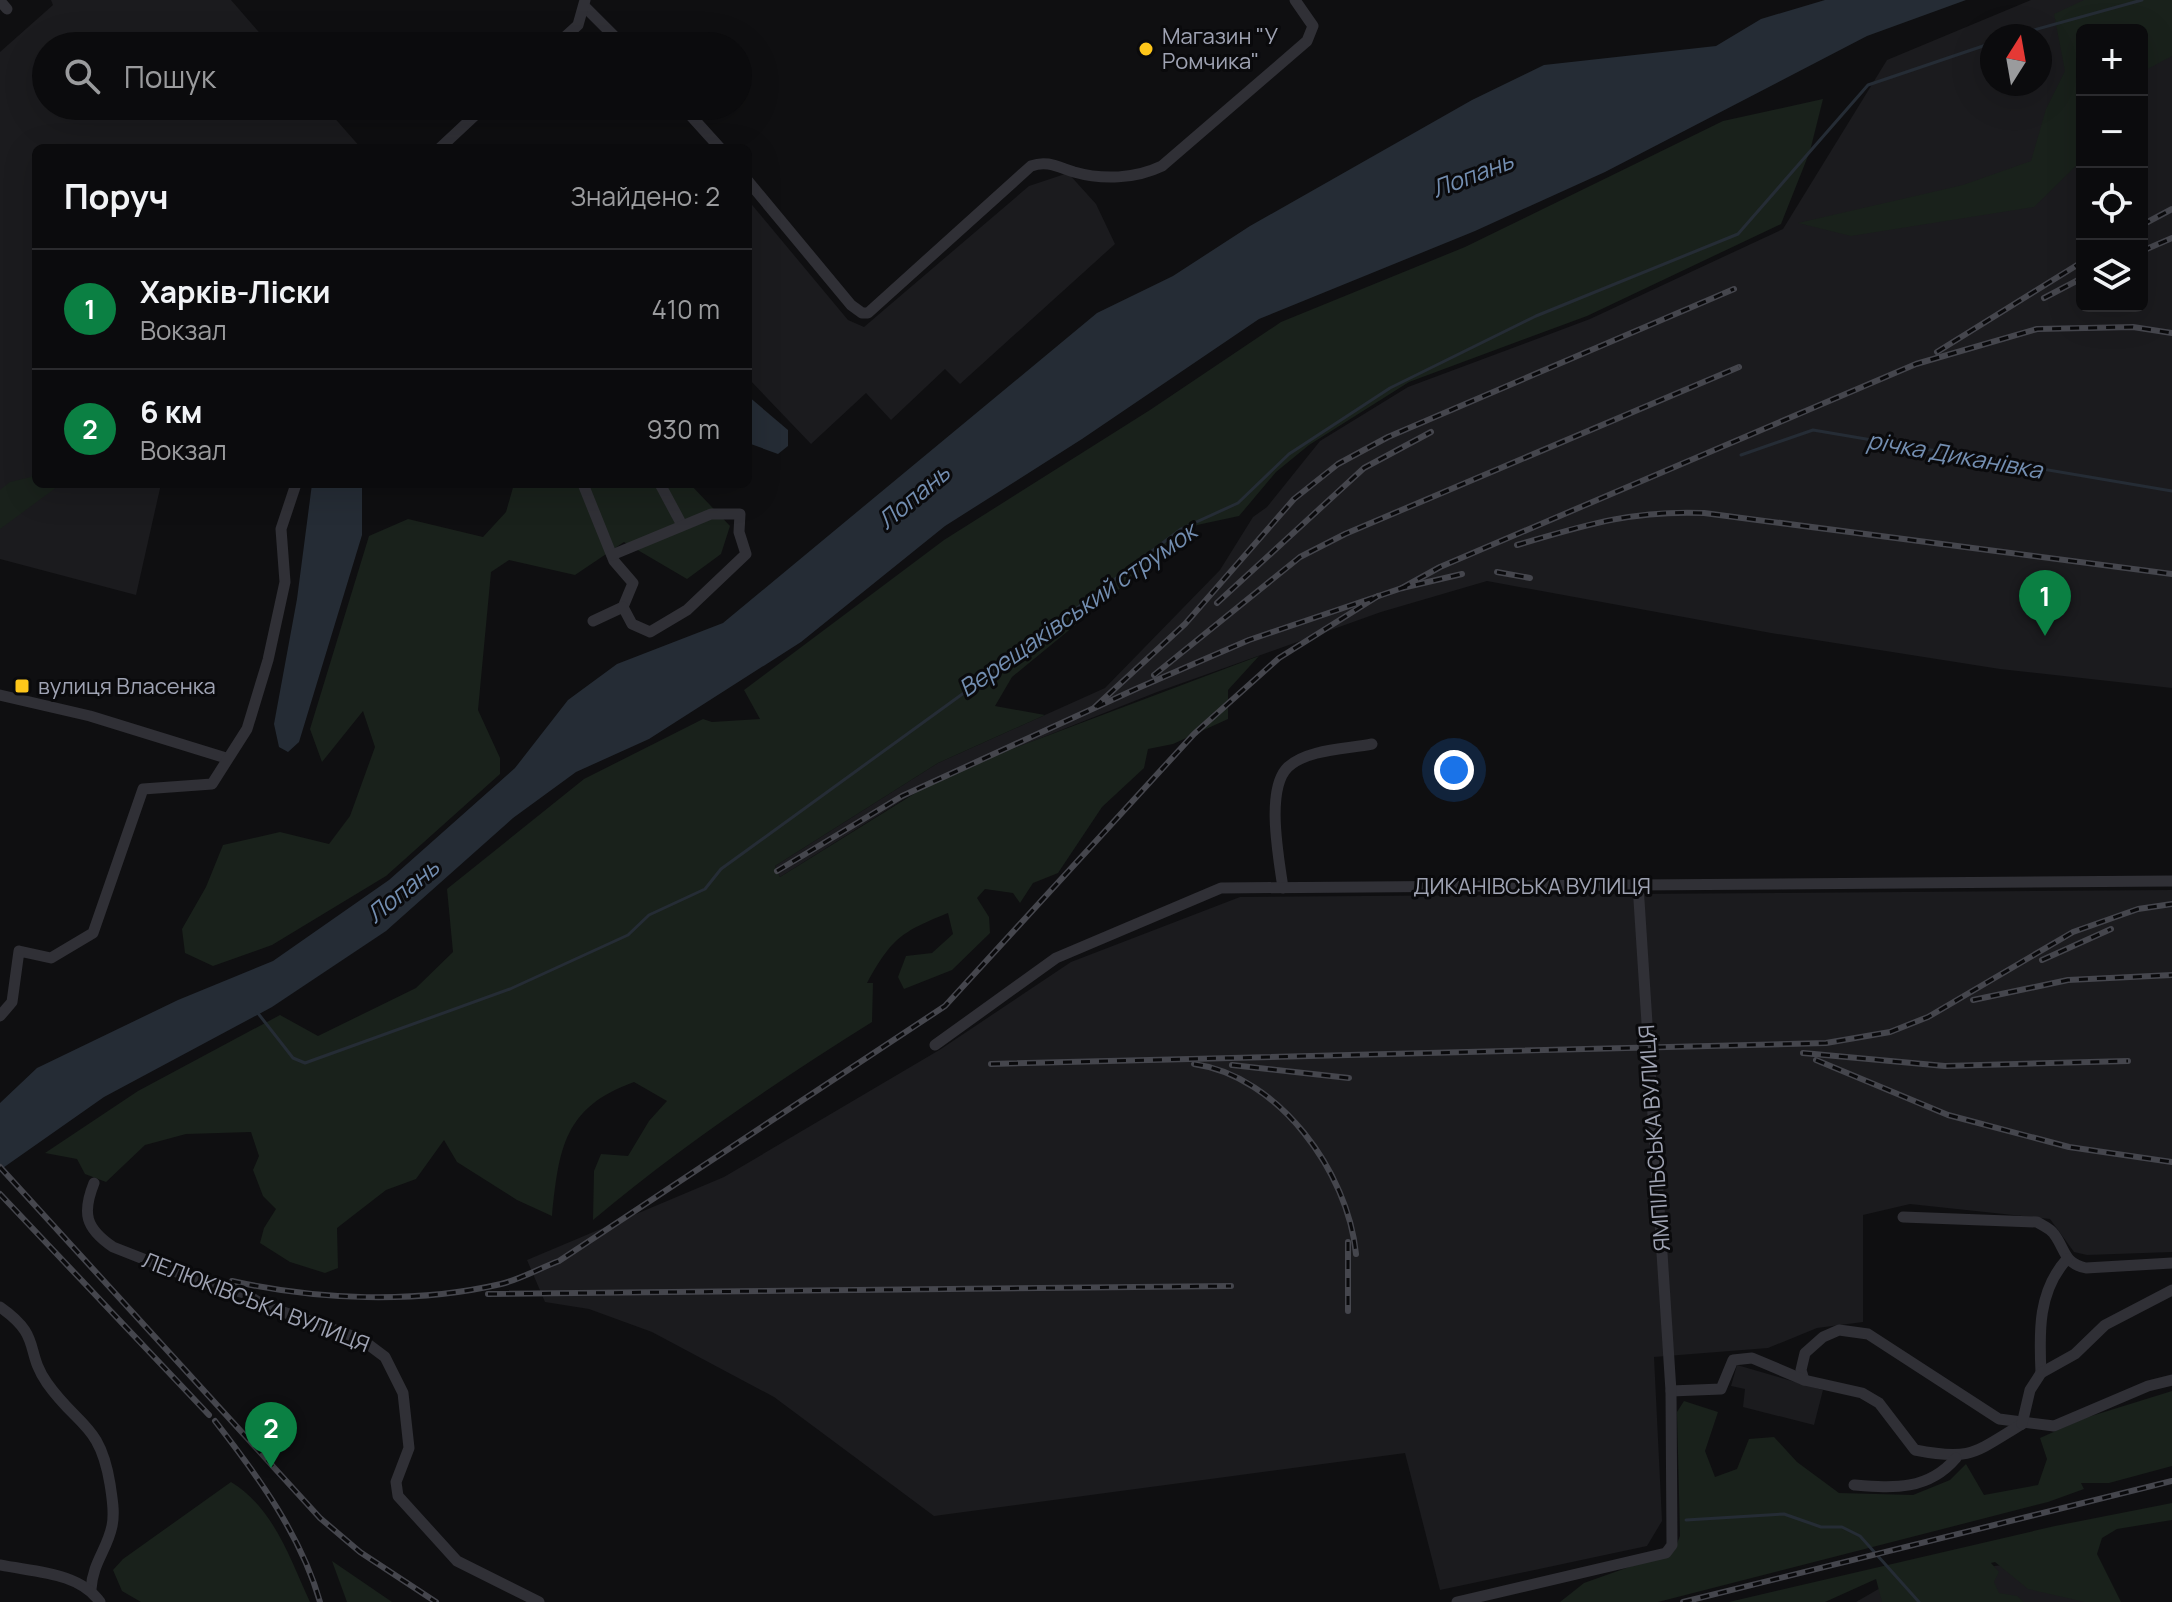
<!DOCTYPE html>
<html lang="uk">
<head>
<meta charset="utf-8">
<style>
	:root { --surface:#0b0b0d; --page:#19191b; --text:#f1f3f6; --muted:#9a9b9d; --line:#2b2b2e; --accent:#0b8043 }
	body { margin:0; font-family:Manrope,sans-serif; background:var(--page); color:var(--text) }
	.controls { position:absolute; right:24px; top:24px; display:grid; overflow:hidden; border-radius:12px; box-shadow:0 8px 32px #0002 }
	.controls button { width:72px; height:72px; display:grid; place-items:center; padding:0; border:0; border-bottom:2px solid var(--line); background:var(--surface); color:var(--text); font:40px sans-serif }
	.compass { position:absolute; left:1980px; top:24px; width:72px; height:72px; border-radius:50%; background:var(--surface); box-shadow:0 8px 32px #0002; rotate:11deg }
	.you { position:absolute; left:1454px; top:770px; width:28px; height:28px; margin:-20px; border:6px solid #fff; border-radius:50%; background:#1a73e8; box-shadow:0 0 0 12px #1a73e833 }
	.badge { display:grid; place-items:center; width:52px; height:52px; border-radius:50%; background:var(--accent); color:#fff; font-size:26px; font-weight:700 }
	.pin { position:absolute; translate:-50% -66px; filter:drop-shadow(0 2px 4px #0008) }
	.pin::after { content:''; position:absolute; top:42px; width:28px; height:24px; background:inherit; clip-path:polygon(0 0,100% 0,50% 100%) }
	.list { margin:0; padding:0; list-style:none }
	h2 { display:flex; justify-content:space-between; align-items:center; height:104px; margin:0; padding:0 32px; font-size:34px }
	h2 small { font-size:26px; font-weight:400; color:var(--muted) }
	.list li { display:grid; grid-template-columns:52px 1fr auto; gap:24px; align-items:center; box-sizing:border-box; height:120px; padding:0 32px; border-top:2px solid var(--line) }
	.list b { display:block; font-size:30px; white-space:nowrap }
	.list p { margin:0; font-size:26px; white-space:nowrap; color:var(--muted) }
	.list em { font-size:26px; font-style:normal; color:var(--muted) }
	.icon { flex:none; width:44px; height:44px; fill:none; stroke:currentColor; stroke-width:2; stroke-linecap:round; stroke-linejoin:round }
	.map { position:relative; flex:none; width:2172px; height:1602px; overflow:hidden }
	.search { position:absolute; background:var(--surface); box-shadow:0 8px 32px #0002; left:32px; top:32px; width:720px; height:88px; display:flex; align-items:center; gap:20px; box-sizing:border-box; padding:0 28px; border-radius:44px; color:var(--muted); font-size:30px }
	.panel { position:absolute; background:var(--surface); box-shadow:0 8px 32px #0002; left:32px; top:144px; width:720px; height:344px; border-radius:12px }
	.map>svg:first-child { display:block }
	.built { fill:#1b1b1e; fill-rule:evenodd }
	.green { fill:#19211b }
	.water { fill:#252c35 }
	.lines { fill:none; stroke-linecap:round; stroke-linejoin:round }
	.stream { stroke:#252c35; stroke-width:3 }
	.minor { stroke:#303036; stroke-width:11 }
	.rail-casing { stroke:#45464d; stroke-width:6 }
	.rail { stroke:#0a0a0c; stroke-width:3; stroke-dasharray:9; stroke-linecap:butt }
	.poi-dot { fill:#fec61a; stroke:#0a0a0c; stroke-width:3 }
	.labels { text-anchor:middle; dominant-baseline:central; stroke-width:6; stroke-linejoin:round; paint-order:stroke }
	.poi-label { font-size:22px; fill:#9fa3b3; stroke:#0a0a0c; text-anchor:start }
	.street-label { font-size:22px; fill:#9fa3b3; stroke:#0a0a0c }
	.water-label { font-size:24px; font-style:italic; fill:#738eb1; stroke:#0a0a0c }
</style>
</head>
<body>
<div class="map">
<svg width="2172" height="1602" viewBox="0 0 2172 1602">
	<rect width="100%" height="100%" fill="#0f0f11"/>
	<g class="built">
		<path d="M51 0H231L271 46H46V106H324L361 148H36V484H161L136 595 0 559V52L53 5Z"/>
		<path d="M2031 0H2172V688L2000 669 1771 633 1487 581 1381 612 1157 692 933 781 780 877 775 866 938 763 1105 688 1220 570 1253 517 1267 507 1320 441 1408 387 1590 319 1783 229 1887 60ZM2082 30H2142V306H2082ZM1992 36H2040V84H1992Z"/>
		<path d="M1068 173 1096 204 1115 244 960 384 945 369 891 420 866 393 811 444 748 378V200L848 320 864 327 1029 186Z"/>
		<path d="M2172 890V1252L2087 1255 2074 1252 2050 1219 1910 1204 1863 1215V1322L1817 1328 1768 1348 1654 1357 1662 1521 1647 1546 1440 1590 1405 1453 934 1516 774 1397 652 1332 589 1309 545 1302 527 1260 724 1177 941 1049 1071 962 1240 897Z"/>
		<path d="M1737 1365 1823 1390 1814 1425 1743 1407 1745 1389 1731 1386Z"/>
		<path d="M2049 1559 2111 1602H1856L1882 1587 1955 1571Z"/>
	</g>
	<g class="green">
		<path d="M2084 0H2172V56L2142 72V30H2082V160L2034 207 1851 236 1798 223 1963 185 2031 161 2046 109 2065 71 2054 14Z"/>
		<path d="M1823 99 1810 151 1781 224 1587 316 1409 382 1309 445 1276 472 1239 516 1197 525 1012 677 995 706 1045 715 938 763 775 866 780 877 946 774 1259 656 1228 690V719L1173 744 1148 749 1144 768 1102 807 1058 873 1033 883 1020 903 1013 893 985 889 977 898 989 917 990 933 952 970 904 989 898 977 906 956 932 953 953 934 948 913C901 932 892 938 867 983H873L872 1022C775 1083 681 1146 593 1220L594 1171 601 1154 628 1156 649 1121 667 1101 634 1082C564 1107 559 1148 552 1216L517 1200 457 1162 444 1140 416 1179 386 1190 337 1228 338 1268 325 1273 290 1262 260 1243 264 1228 276 1209 263 1196 253 1170 259 1156 251 1132 186 1134 145 1145 106 1182 85 1174 77 1159 45 1153 138 1091 280 1015 318 1036 416 988 453 952 447 889 584 779 703 719 712 722 760 719 744 690 944 540 1150 410 1281 322 1465 247 1723 121Z"/>
		<path d="M36 462V484H61L0 529V490L10 482 31 477Z"/>
		<path d="M514 484H690L730 526 721 554 687 579 624 542 575 575 509 560 491 572 478 710 500 758V774L386 876 272 945 213 966 185 953 182 929 206 887 223 845 280 832 329 844 350 816 375 747 363 711 322 762 310 729 369 536 408 519 483 537 506 512Z"/>
		<path d="M2172 1391V1466L2109 1483H2081L2084 1489 2048 1502 1658 1602H1560L1584 1583 1674 1551 1680 1536 1677 1412 1684 1401 1718 1412 1705 1451 1715 1477 1737 1469 1749 1439 1774 1437 1797 1462 1839 1493 1913 1495 1950 1480 1966 1464 1984 1495 2038 1485 2047 1459 2040 1438 2085 1418Z"/>
		<path d="M231 1482C274 1508 290 1559 310 1602H141L122 1591 113 1570 123 1559Z"/>
		<path d="M2172 1503V1520L2117 1529 2102 1538 2097 1554 2121 1602H2085L2028 1589 1995 1562 1991 1563 1999 1572 1994 1582 1999 1593 2017 1596 2024 1602H1882L1876 1579 1825 1602H1729L2055 1526Z"/>
		<path d="M332 1561 392 1602H347Z"/>
	</g>
	<g class="water">
		<path d="M1825 0H1966L1867 36 1605 172 1475 231 1259 319 1082 439 945 526 801 642 649 739 576 772 513 818 386 931 272 1007 104 1097 0 1170V1103L37 1068 178 1000 273 961 389 880 515 768 568 700 617 664 723 623 1097 313 1173 276 1250 226 1472 100 1544 65 1716 46 1761 19Z"/>
		<path d="M748 396 788 430V446L778 454 748 443Z"/>
		<path d="M312 484H362V535L299 742 288 752 279 747 274 724 297 599Z"/>
	</g>
	<g class="lines">
		<g class="stream">
			<path d="M2012 36 2142 0"/>
			<path d="M1741 455 1813 430 2172 491"/>
			<path d="M257 1012 293 1058 305 1063 510 989 628 935 649 915 705 889 721 869 990 674 1181 529 1238 503 1289 454 1390 388 1536 316 1738 234 1868 85 1992 43"/>
			<path d="M1686 1520 1784 1514 1821 1527H1842L1860 1536 1919 1602"/>
		</g>
		<g class="minor">
			<path d="M0 1 7 9"/>
			<path d="M584 6 624 46"/>
			<path d="M555 46 578 25 585 0"/>
			<path d="M682 106 720 148"/>
			<path d="M440 148 485 106"/>
			<path d="M748 181 851 305 862 313H868L1031 166C1047 160 1058 167 1074 172 1102 180 1135 179 1162 166L1307 41 1313 26 1295 0"/>
			<path d="M583 484 614 561 633 583 623 607 593 621"/>
			<path d="M660 484 682 525"/>
			<path d="M612 555 711 514H740L739 532 746 554 687 610 650 632 632 624 623 607"/>
			<path d="M0 695 90 716 226 758"/>
			<path d="M1283 888C1279 859 1265 789 1288 767 1307 749 1348 749 1372 744"/>
			<path d="M0 1016 12 1002 19 951 51 958 93 933 143 789 212 784 247 729 268 660 285 582 281 529 296 484"/>
			<path d="M935 1045 1056 958 1221 888 2172 881"/>
			<path d="M94 1183C82 1213 85 1228 113 1247L197 1280 244 1293 263 1305 361 1339 385 1357 403 1393 409 1448 396 1482 398 1496 457 1561 539 1602"/>
			<path d="M1903 1217 2037 1222C2042 1225 2051 1229 2054 1234 2066 1250 2063 1263 2086 1268L2172 1263"/>
			<path d="M0 1307C43 1337 24 1350 47 1383 78 1427 100 1423 110 1484 112 1498 115 1512 112 1526 107 1550 93 1562 91 1589"/>
			<path d="M2041 1373C2039 1331 2038 1291 2067 1259"/>
			<path d="M1804 1380 1801 1370 1805 1353 1823 1337 1839 1330 1868 1334 1999 1419 2054 1426 2148 1386 2172 1380"/>
			<path d="M1671 1391 1721 1389 1733 1360 1752 1358 1804 1380 1862 1393 1879 1403 1915 1450C1971 1461 1974 1453 2022 1424"/>
			<path d="M2022 1424 2030 1390 2041 1373 2075 1354 2105 1325 2172 1290"/>
			<path d="M1854 1485C1893 1488 1928 1491 1956 1458"/>
			<path d="M0 1565C34 1572 79 1572 100 1602"/>
			<path d="M1457 1602 1666 1553 1672 1545 1671 1391 1638 885"/>
		</g>
		<defs>
			<g id="rail">
				<path d="M2142 225 2172 209"/>
				<path d="M2142 251 2172 238"/>
				<path d="M2044 298 2082 278"/>
				<path d="M1937 352 2082 262"/>
				<path d="M1517 545C1585 525 1632 510 1704 513L2172 574"/>
				<path d="M1497 572 1530 578"/>
				<path d="M1402 588 1440 567 1916 364 2037 329 2133 327 2172 333"/>
				<path d="M1217 603 1364 468 1431 432"/>
				<path d="M1154 675 1300 557 1345 534 1739 367"/>
				<path d="M1095 707 1185 624 1294 499 1338 464 1388 437 1734 289"/>
				<path d="M777 871 902 796 1138 688 1249 640 1402 588 1462 574"/>
				<path d="M2042 960 2111 929"/>
				<path d="M1973 1000 2068 980 2172 975"/>
				<path d="M1803 1053 1945 1066 2128 1061"/>
				<path d="M1816 1060 1948 1115 2069 1147 2172 1162"/>
				<path d="M991 1064 1826 1043 1890 1032 1928 1017 2073 932 2138 909 2172 904"/>
				<path d="M1194 1064C1279 1076 1348 1172 1356 1254"/>
				<path d="M1232 1065 1349 1078"/>
				<path d="M0 1167 320 1518 360 1552 436 1602"/>
				<path d="M0 1194 209 1415"/>
				<path d="M1348 1242V1311"/>
				<path d="M232 1281C317 1300 415 1304 501 1284 521 1279 540 1268 559 1261L945 1006 1194 734 1279 658 1378 596"/>
				<path d="M488 1294 1231 1286"/>
				<path d="M215 1421C257 1475 301 1535 320 1602"/>
				<path d="M1683 1602 2172 1481"/>
			</g>
		</defs>
		<use href="#rail" class="rail-casing"/>
		<use href="#rail" class="rail"/>
	</g>
	<g class="poi-dot">
		<circle cx="1146" cy="49" r="8"/>
		<rect x="14" y="678" width="16" height="16" rx="4"/>
	</g>
	<g class="labels">
		<g class="poi-label">
			<text x="1162" y="36">Магазин "У<tspan x="1162" dy="25">Ромчика"</tspan></text>
			<text x="38" y="686">вулиця Власенка</text>
		</g>
		<g class="street-label">
			<text x="1532" y="886">ДИКАНІВСЬКА ВУЛИЦЯ</text>
			<text transform="translate(1654 1138) rotate(-94)">ЯМПІЛЬСЬКА ВУЛИЦЯ</text>
			<text transform="translate(256 1302) rotate(21)">ЛЕЛЮКІВСЬКА ВУЛИЦЯ</text>
		</g>
		<g class="water-label">
			<text transform="translate(1472 174) rotate(-21)">Лопань</text>
			<text transform="translate(1955 454) rotate(10)">річка Диканівка</text>
			<text transform="translate(913 496) rotate(-40)">Лопань</text>
			<text transform="translate(1077 609) rotate(-35)">Верещаківський струмок</text>
			<text transform="translate(402 890) rotate(-39)">Лопань</text>
		</g>
	</g>
</svg>
<div class="controls">
<button>+</button>
<button>−</button>
<button><svg class="icon" aria-label="locate" viewBox="0 0 24 24"><circle cx="12" cy="12" r="6"/><path d="M12 2v4M12 18v4M2 12h4M18 12h4"/></svg></button>
<button><svg class="icon" aria-label="layers" viewBox="0 0 24 24"><path d="M12 4l9 5-9 5-9-5zM3 14l9 5 9-5"/></svg></button>
</div>
<svg class="compass" viewBox="-18 -18 36 36"><path d="M0-13l5 13h-10z" fill="#e53935"/><path d="M0 13l5-13h-10z" fill="#9a9b9d"/></svg>
<div class="you"></div>
<div class="pin badge" style="left:2045px;top:636px">1</div>
<div class="pin badge" style="left:271px;top:1468px">2</div>
<div class="search"><svg class="icon" aria-label="search" viewBox="0 0 24 24"><circle cx="10" cy="10" r="6"/><path d="M15 15l6 6"/></svg>Пошук</div>
<section class="panel">
<h2>Поруч<small>Знайдено: 2</small></h2>
<ul class="list">
<li><span class="badge">1</span><div><b>Харків-Ліски</b><p>Вокзал</p></div><em>410 m</em></li>
<li><span class="badge">2</span><div><b>6 км</b><p>Вокзал</p></div><em>930 m</em></li>
</ul>
</section>
</div>
</body>
</html>
